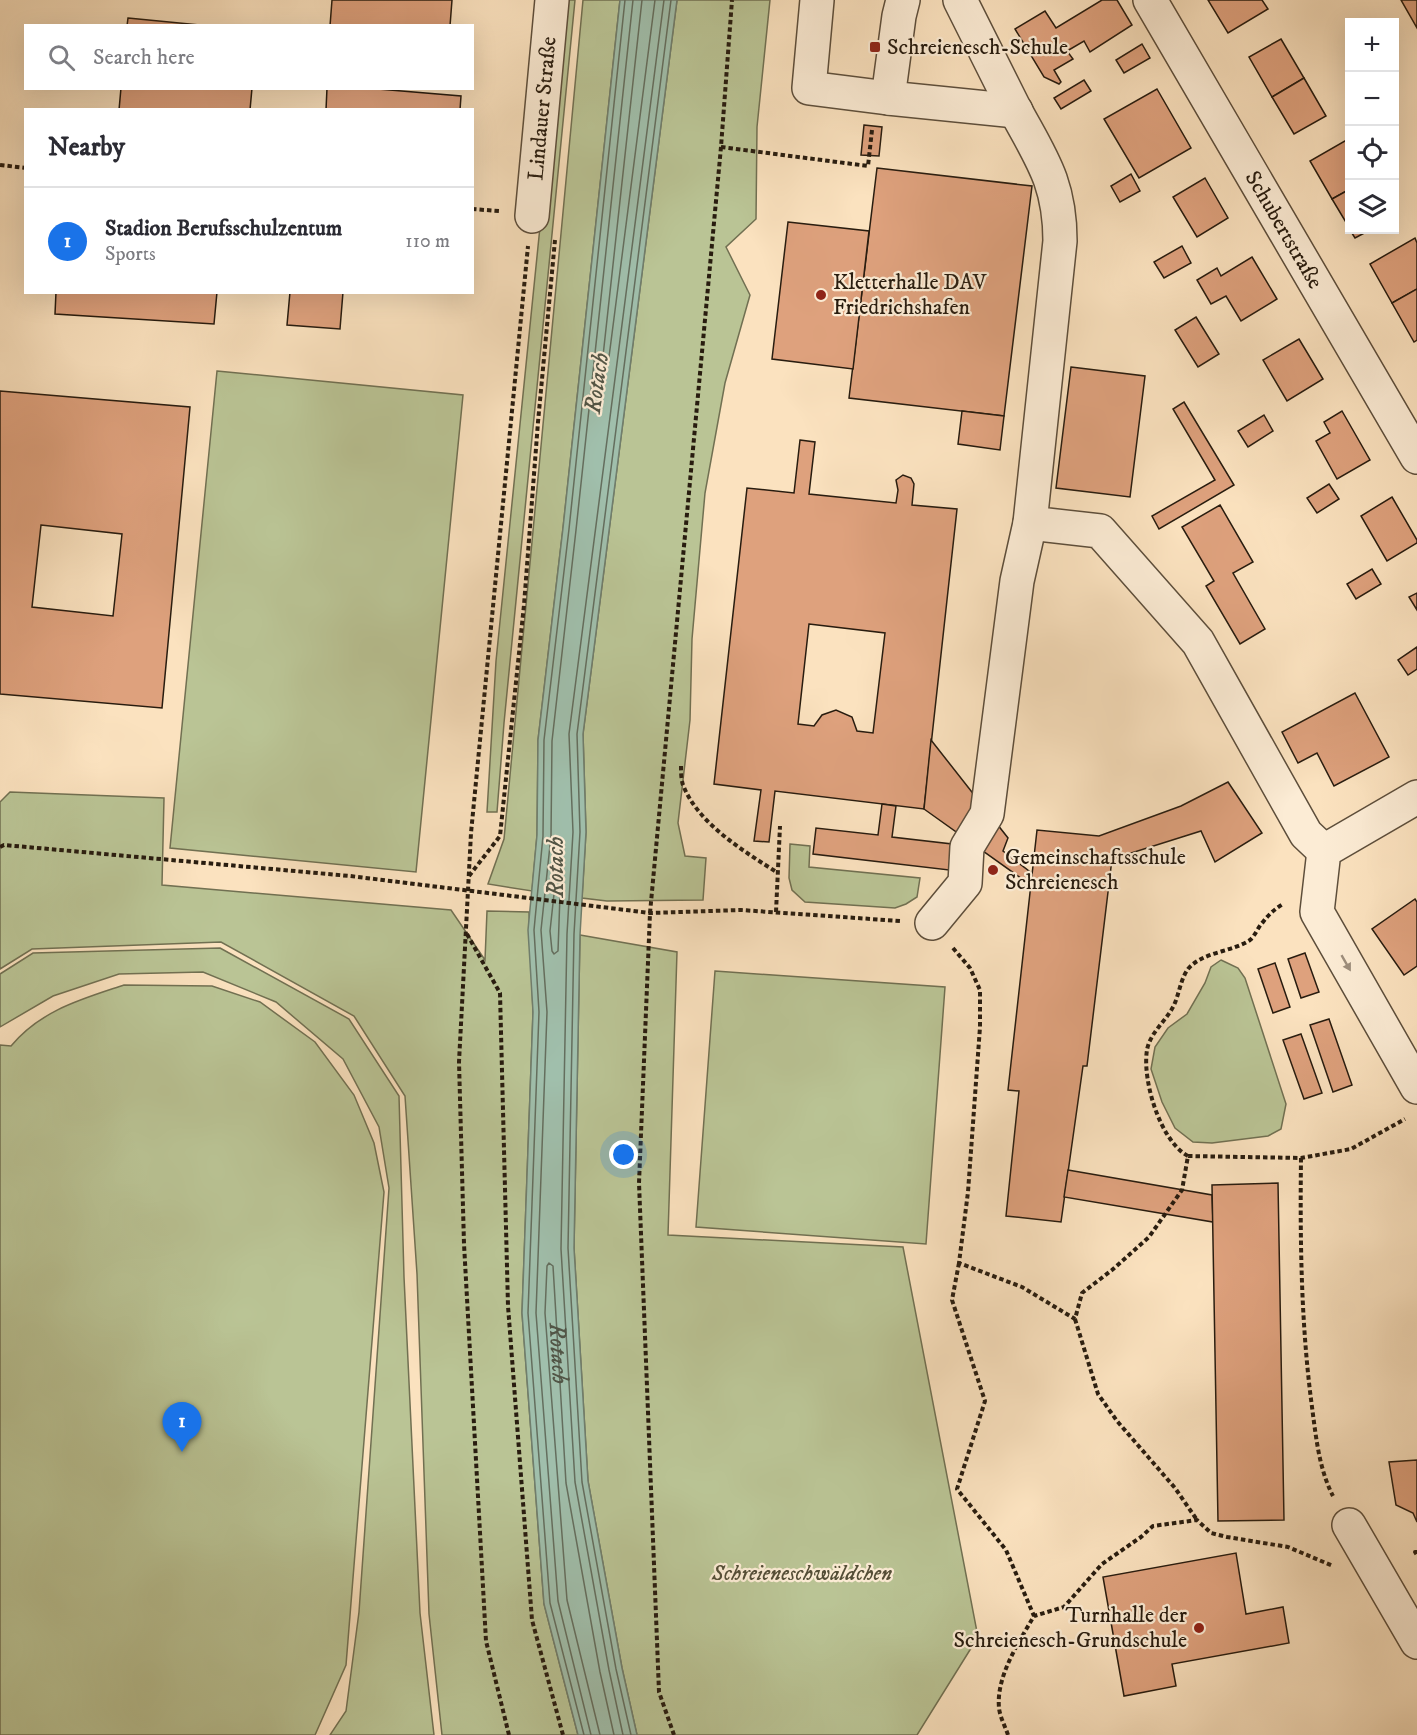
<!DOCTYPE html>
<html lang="en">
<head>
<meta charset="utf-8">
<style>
	:root { --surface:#fff; --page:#f2f2f3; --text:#2b2b33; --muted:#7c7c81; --line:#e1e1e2; --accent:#1a73e8 }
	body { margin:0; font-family:"IM FELL DW Pica",serif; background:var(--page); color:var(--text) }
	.controls { position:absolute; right:18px; top:18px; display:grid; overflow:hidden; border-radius:0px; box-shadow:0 6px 24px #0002 }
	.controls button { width:54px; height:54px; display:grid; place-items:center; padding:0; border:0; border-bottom:2px solid var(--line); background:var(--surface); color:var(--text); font:30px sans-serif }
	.you { position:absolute; left:624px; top:1155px; width:21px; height:21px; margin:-15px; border:4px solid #fff; border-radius:50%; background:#1a73e8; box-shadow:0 0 0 9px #1a73e833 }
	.badge { display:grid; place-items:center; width:39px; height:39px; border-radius:50%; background:var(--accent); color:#fff; font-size:20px; font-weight:700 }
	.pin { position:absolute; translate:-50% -50px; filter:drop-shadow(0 2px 3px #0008) }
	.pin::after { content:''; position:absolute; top:32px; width:21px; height:18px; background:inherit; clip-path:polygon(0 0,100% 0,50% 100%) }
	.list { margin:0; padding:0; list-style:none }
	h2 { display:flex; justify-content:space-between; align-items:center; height:78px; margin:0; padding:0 24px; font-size:26px }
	h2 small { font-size:20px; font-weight:400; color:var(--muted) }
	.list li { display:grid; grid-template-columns:39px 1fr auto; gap:18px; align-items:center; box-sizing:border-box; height:108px; padding:0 24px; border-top:2px solid var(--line) }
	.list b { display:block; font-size:22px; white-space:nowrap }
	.list p { margin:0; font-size:20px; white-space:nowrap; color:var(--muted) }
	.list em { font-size:20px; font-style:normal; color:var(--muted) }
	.icon { flex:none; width:33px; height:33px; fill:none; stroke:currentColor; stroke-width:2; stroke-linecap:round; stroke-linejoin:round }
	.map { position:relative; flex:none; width:1417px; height:1735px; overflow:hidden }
	.search { position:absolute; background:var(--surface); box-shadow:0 6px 24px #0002; left:24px; top:24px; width:450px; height:66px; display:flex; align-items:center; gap:15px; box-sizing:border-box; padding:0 21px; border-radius:0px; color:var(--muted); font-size:22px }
	.panel { position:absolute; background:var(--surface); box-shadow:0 6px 24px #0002; left:24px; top:108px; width:450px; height:186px; border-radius:0px }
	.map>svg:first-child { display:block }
	.green { fill:#bac495; stroke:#717052; stroke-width:1.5 }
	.water { fill:#a0bfac; stroke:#707e6d; stroke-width:1.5 }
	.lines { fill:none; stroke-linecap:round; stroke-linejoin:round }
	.shore { stroke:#646e5e; stroke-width:1.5 }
	.building { fill:#dea17d; stroke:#281c0f; stroke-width:1.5; fill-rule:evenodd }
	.minor-casing { stroke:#5d4e3b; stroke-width:36 }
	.path { stroke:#281c0f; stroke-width:4; stroke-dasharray:4.5 3; stroke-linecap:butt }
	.minor { stroke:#fcecd5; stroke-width:33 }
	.oneway { fill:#9d8e7c }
	.poi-dot { fill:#8f2418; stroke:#fcecd5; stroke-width:2 }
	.labels { text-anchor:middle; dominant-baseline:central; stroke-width:4.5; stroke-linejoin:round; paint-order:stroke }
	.poi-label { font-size:22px; fill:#281c0f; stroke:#fcecd5; text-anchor:start }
	.street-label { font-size:22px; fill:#281c0f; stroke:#fcecd5 }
	.park-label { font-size:22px; font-style:italic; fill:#544e37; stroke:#fcecd5 }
	.water-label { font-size:24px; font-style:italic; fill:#525546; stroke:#fcecd5 }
</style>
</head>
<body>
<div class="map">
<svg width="1417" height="1735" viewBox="0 0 1417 1735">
	<rect width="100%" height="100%" fill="#fbe2bf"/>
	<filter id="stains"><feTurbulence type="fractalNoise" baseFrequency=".00333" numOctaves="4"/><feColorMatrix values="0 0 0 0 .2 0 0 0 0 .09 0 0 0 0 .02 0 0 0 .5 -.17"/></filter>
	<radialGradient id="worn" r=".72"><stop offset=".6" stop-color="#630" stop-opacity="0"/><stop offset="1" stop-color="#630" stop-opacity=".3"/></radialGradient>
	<g class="green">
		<path d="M563 0H575L504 723 497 812H487L496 661Z"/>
		<path d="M583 0H620L563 528 538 740 537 835 532 891 488 884 504 839Z"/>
		<path d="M677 0H770L757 127 756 219 726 247 750 295 725 383 705 493 692 639 690 720 678 823 685 856 706 858 703 900 607 901 582 898 586 832 583 734Z"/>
		<path d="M217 371 463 395 416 872 170 848Z"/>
		<path d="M10 792 164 798 162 885 451 910 485 960 487 911 529 912 533 1012 522 1313 544 1604 578 1735H442L429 1614 417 1274 405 1096 354 1016 221 942 32 949 0 969V802Z"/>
		<path d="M790 844 810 846 809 867 920 878 917 897 906 904 895 908 805 902 792 890 789 878Z"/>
		<path d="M580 935 677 952 668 1235 903 1247 978 1637 917 1735H637L622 1668 588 1481 574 1248Z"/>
		<path d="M220 948 349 1019 399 1096 404 1277 420 1613 434 1735H330L346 1711 359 1612 389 1188 379 1127 343 1059 276 1002 203 972 119 974 53 996 0 1027V974L33 953Z"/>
		<path d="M1221 960 1238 968 1245 978 1286 1104 1281 1129 1268 1136 1212 1143 1193 1142 1175 1128 1162 1102 1151 1069 1155 1047 1168 1028 1187 1014 1205 983 1211 967Z"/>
		<path d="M715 971 945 987 926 1244 696 1227Z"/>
		<path d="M124 985 212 986 260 1002 315 1042 354 1095 374 1143 384 1192 346 1665 315 1735H0V1045L11 1046C41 1010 82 999 124 985Z"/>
	</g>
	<path class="water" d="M620 0H677L583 734 586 832 580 935 574 1248 588 1481 622 1668 637 1735H578L544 1604 522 1313 533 1012 528 930 537 835 538 740 563 528Z"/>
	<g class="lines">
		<g class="shore">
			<path d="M642 0 603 356 606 360 609 357 655 0"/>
			<path d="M557 892 560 895 558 951 554 954 552 951 550 931 554 894Z"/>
			<path d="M584 1735 550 1603 528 1313 539 1012 534 930 543 836 544 740 569 529 625 0"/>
			<path d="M591 1735 558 1601 536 1313 547 1012 541 930 551 836 552 741 576 530 633 0"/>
			<path id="s1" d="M600 1735 567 1600 545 1313 547 1266 549 1263 553 1266 566 1483 600 1672 614 1735"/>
			<path d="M623 1735 609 1670 575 1482 561 1249 567 934 573 832 569 734 664 0"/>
			<path d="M631 1735 616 1669 582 1482 568 1248 574 934 580 832 577 734 671 0"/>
		</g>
	</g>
	<g class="building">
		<path d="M332 0H452L450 26H330Z"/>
		<path d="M1102 0H1117L1132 25 1090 52 1084 41 1067 51 1073 59 1054 70 1061 82 1059 84 1044 77 1015 29 1045 11 1056 28Z"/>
		<path d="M1208 0H1262L1268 9 1228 33Z"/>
		<path d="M1401 0H1417V28Z"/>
		<path d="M128 18 210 26H127Z"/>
		<path d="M1281 39 1304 78 1272 97 1249 57Z"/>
		<path d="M1142 44 1150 58 1124 73 1116 60Z"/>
		<path d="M1304 78 1326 116 1294 134 1272 97Z"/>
		<path d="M1084 80 1091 91 1061 109 1054 98Z"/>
		<path d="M121 88H252L250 110H119Z"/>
		<path d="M327 88H366L461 96 460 110H326Z"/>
		<path d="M1157 89 1191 148 1139 178 1104 119Z"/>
		<path d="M864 125 882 127 879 156 861 155Z"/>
		<path d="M1350 138V189L1332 199 1310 161Z"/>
		<path d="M877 168 1032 186 1004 416 849 398Z"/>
		<path d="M1131 174 1140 191 1120 202 1111 186Z"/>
		<path d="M1205 178 1228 218 1197 237 1173 197Z"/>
		<path d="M1350 189V229L1332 199Z"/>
		<path d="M788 222 869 231 853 369 772 359Z"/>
		<path d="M1350 230H1370L1355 238Z"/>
		<path d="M1415 238 1417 243V289L1392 303 1370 264Z"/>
		<path d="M1182 246 1191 263 1164 278 1154 262Z"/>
		<path d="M1252 257 1277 299 1241 321 1226 296 1211 304 1197 280 1217 268 1221 276Z"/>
		<path d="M1417 289V340L1414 342 1392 303Z"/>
		<path d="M56 292H217L214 324 55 314Z"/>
		<path d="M290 292H343L340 329 287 325Z"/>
		<path d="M1196 317 1219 354 1198 367 1175 330Z"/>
		<path d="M1299 339 1323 379 1287 401 1263 360Z"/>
		<path d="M1071 367 1145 376 1130 497 1056 488Z"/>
		<path d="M0 391 190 407 162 708 0 694ZM41 525 122 534 113 616 32 607Z"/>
		<path d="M1184 402 1234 485 1159 529 1152 516 1215 480 1173 409Z"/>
		<path d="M962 411 1004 416 1000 450 958 444Z"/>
		<path d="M1342 411 1370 460 1337 479 1316 441 1330 433 1324 422Z"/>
		<path d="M1264 415 1273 431 1248 447 1238 431Z"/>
		<path d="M800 440 815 442 809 494 896 503 898 490 896 480 903 475 911 478 914 484 912 505 957 509 924 809 775 791 769 842 754 841 761 790 714 784 747 488 794 493ZM809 624 885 633 873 733 857 731 852 717 836 710 822 715 814 726 798 724Z"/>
		<path d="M1329 484 1339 499 1317 513 1307 498Z"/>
		<path d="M1392 497 1417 540V543L1387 561 1361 516Z"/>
		<path d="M1220 505 1253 562 1233 573 1265 629 1240 644 1206 586 1214 581 1182 527Z"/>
		<path d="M1372 569 1381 584 1356 599 1347 584Z"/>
		<path d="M1417 593V610L1409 597Z"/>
		<path d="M1417 647V669L1408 675 1398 660Z"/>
		<path d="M1355 693 1389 757 1334 786 1317 753 1298 763 1282 732Z"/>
		<path d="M931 740 1008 838 1003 851 1033 874 1032 886 924 809Z"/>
		<path d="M1228 782 1262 833 1215 862 1201 831 1112 859 1087 1066H1083L1061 1222 1006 1216 1019 1091 1008 1090 1037 830 1099 836 1181 806Z"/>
		<path d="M882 804 896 806 892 837 952 844 949 870 813 854 816 828 878 835Z"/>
		<path d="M1415 899 1417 902V966L1404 975 1372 929Z"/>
		<path d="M1305 953 1319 992 1301 998 1288 959Z"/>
		<path d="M1275 963 1290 1007 1273 1013 1258 969Z"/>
		<path d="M1329 1019 1352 1085 1333 1092 1310 1025Z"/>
		<path d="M1301 1034 1322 1093 1304 1099 1283 1040Z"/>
		<path d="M1068 1170 1212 1195 1213 1222 1064 1197Z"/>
		<path d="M1278 1183 1284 1520 1218 1521 1212 1185Z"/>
		<path d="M1417 1460V1522L1413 1513 1396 1505 1389 1462Z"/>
		<path d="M1236 1553 1246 1614 1283 1607 1289 1643 1172 1664 1176 1686 1124 1696 1103 1577Z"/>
	</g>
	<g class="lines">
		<defs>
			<g id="minor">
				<path d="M817 0 809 88 888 98"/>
				<path d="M903 0 899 16 888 98 1016 111"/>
				<path d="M960 0C978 36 996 72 1014 108 1041 158 1060 182 1060 241L1030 523 1100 531 1198 642 1306 834 1324 851"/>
				<path id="s2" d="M1150 0 1417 457"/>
				<path id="s3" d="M532 216 552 0"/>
				<path d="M1417 797 1324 851 1317 912 1417 1087"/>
				<path d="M932 923 965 883 967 847 987 814 1017 581 1030 523"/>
				<path d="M1349 1525 1417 1642"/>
			</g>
		</defs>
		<use href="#minor" class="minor-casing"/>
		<g class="path">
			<path d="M721 147 868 166 872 130"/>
			<path d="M0 165 26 168"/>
			<path d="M472 209 499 211"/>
			<path d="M681 766C681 772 681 779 683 785 698 824 745 852 778 873"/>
			<path d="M0 847 4 845 350 876 650 913 741 910 900 921"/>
			<path d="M469 876 500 836 524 605 538 422 555 240"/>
			<path d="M776 912 780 826"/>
			<path d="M467 934 500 993 508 1306 532 1620 563 1735"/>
			<path d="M953 948 970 968 980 990V1027L968 1192 959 1263 1022 1287 1075 1319 1082 1293 1112 1270 1149 1237 1182 1190 1188 1156 1301 1158 1351 1149 1405 1119"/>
			<path d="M1188 1156C1160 1141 1142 1080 1147 1050 1150 1033 1165 1022 1173 1007 1179 996 1180 980 1188 969 1202 952 1232 952 1250 940 1255 936 1258 927 1263 922 1269 914 1275 909 1283 904"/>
			<path d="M1301 1158C1300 1241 1301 1325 1312 1407 1316 1437 1319 1469 1333 1496"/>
			<path d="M959 1263 952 1300 985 1401 957 1489 1006 1550 1034 1616"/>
			<path d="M1075 1319 1098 1394 1117 1421 1175 1488 1197 1520"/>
			<path d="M1417 1552H1415L1417 1555"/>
			<path d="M509 1735 486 1641 464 1244 459 1062 471 833 528 246"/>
			<path d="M674 1735 659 1692 639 1183 650 913 721 147 732 0"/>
			<path d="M1008 1735C1005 1726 1000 1717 999 1708 996 1676 1019 1642 1034 1616L1064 1607 1102 1564 1141 1537 1153 1526 1197 1520 1211 1533 1227 1537 1288 1547 1333 1566"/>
		</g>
		<use href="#minor" class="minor"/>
	</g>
	<defs><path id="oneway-solid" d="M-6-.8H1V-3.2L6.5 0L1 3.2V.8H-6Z" transform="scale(1.5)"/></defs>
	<use class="oneway" href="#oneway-solid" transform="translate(1346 963) rotate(60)"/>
	<g class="poi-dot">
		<rect x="869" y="41" width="12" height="12" rx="3"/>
		<circle cx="821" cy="295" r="6"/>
		<circle cx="993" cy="870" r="6"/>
		<circle cx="1199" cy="1628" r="6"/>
	</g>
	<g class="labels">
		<g class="poi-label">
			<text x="887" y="47">Schreienesch-Schule</text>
			<text x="833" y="282">Kletterhalle DAV<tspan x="833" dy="25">Friedrichshafen</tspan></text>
			<text x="1005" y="857">Gemeinschaftsschule<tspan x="1005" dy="25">Schreienesch</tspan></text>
			<text x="1187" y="1615" text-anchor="end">Turnhalle der<tspan x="1187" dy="25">Schreienesch-Grundschule</tspan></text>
		</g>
		<g class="street-label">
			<text stroke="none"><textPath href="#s3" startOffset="108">Lindauer Straße</textPath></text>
			<text stroke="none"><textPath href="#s2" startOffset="266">Schubertstraße</textPath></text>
		</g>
		<g class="park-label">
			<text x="802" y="1573">Schreieneschwäldchen</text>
		</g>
		<g class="water-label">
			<text transform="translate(597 383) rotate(-82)">Rotach</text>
			<text transform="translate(556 867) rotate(-90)">Rotach</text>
			<text stroke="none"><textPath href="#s1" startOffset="570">Rotach</textPath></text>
		</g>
	</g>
	<rect width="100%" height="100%" filter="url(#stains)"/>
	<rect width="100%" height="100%" fill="url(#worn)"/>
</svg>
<div class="controls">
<button>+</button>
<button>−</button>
<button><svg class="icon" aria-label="locate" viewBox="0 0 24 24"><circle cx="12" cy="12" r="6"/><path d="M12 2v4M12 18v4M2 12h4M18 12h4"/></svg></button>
<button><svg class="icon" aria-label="layers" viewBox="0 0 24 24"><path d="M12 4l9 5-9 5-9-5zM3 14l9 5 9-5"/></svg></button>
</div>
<div class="you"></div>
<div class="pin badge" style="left:182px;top:1452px">1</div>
<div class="search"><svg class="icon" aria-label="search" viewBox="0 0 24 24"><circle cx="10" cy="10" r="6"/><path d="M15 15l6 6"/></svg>Search here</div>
<section class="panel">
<h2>Nearby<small></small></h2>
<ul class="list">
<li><span class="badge">1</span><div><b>Stadion Berufsschulzentum</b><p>Sports</p></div><em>110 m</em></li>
</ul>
</section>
</div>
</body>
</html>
